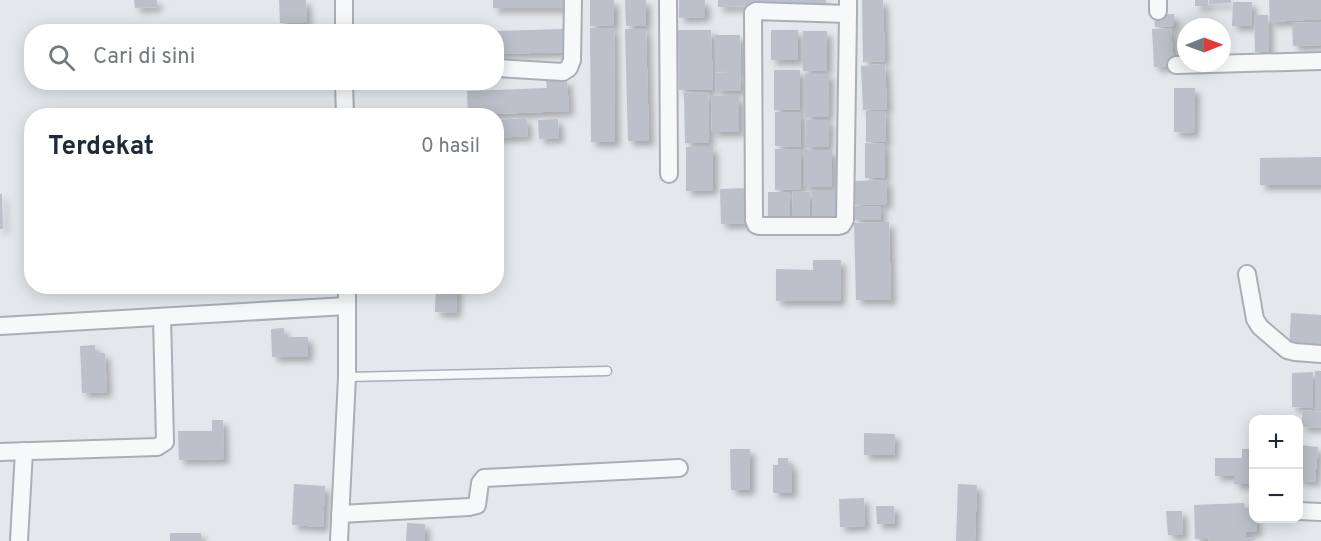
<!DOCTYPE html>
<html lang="id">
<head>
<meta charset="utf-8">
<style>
	:root { --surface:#fff; --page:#f6f6f7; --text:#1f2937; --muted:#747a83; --line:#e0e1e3 }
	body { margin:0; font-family:Overpass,sans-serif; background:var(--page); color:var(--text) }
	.controls { position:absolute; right:18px; bottom:18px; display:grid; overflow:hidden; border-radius:12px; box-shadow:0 3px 15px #0003 }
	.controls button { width:54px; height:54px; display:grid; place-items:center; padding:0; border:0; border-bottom:2px solid var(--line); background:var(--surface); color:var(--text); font:30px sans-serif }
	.compass { position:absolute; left:1177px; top:18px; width:54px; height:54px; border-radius:50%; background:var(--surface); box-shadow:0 3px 15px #0003; rotate:89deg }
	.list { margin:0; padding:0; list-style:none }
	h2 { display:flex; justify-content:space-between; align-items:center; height:78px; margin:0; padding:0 24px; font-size:26px }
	h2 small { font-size:20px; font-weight:400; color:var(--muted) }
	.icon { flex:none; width:33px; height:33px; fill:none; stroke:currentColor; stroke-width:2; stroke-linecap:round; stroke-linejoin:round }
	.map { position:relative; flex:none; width:1321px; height:541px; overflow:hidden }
	.search { position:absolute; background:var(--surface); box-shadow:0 3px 15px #0003; left:24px; top:24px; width:480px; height:66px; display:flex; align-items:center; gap:15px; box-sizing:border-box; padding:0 21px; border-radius:24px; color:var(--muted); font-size:22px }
	.panel { position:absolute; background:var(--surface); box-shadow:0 3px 15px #0003; left:24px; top:108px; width:480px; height:186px; border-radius:24px }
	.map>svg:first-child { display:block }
	.building { fill:#bbc0ca; filter:url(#shadow) }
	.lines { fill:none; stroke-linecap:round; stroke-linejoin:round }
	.service-casing { stroke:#a9aeb7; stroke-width:11 }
	.minor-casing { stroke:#a9aeb7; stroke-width:20 }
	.service { stroke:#f7f8fa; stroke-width:8 }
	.minor { stroke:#f7f8fa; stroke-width:16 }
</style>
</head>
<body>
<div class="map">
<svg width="1321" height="541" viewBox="0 0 1321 541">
	<defs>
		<filter id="shadow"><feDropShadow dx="5" dy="5" stdDeviation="3" flood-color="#0004"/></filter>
	</defs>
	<rect width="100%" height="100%" fill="#e4e7ec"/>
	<g class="building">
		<path d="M134 0H157V7L135 8Z"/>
		<path d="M279 0H306L307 22 280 23Z"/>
		<rect x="493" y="0" width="70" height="8"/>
		<path d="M590 0H614V25L590 26Z"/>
		<path d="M625 0H646V26H626Z"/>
		<path d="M679 0H705V17L679 18Z"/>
		<path d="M718 0H826V5L718 7Z"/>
		<path d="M862 0H883L885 61 863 62Z"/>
		<rect x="1195" y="0" width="13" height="6"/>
		<path d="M1209 0H1231V3L1209 4Z"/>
		<path d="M1269 0H1321V19L1270 22Z"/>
		<path d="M1233 2H1252L1251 26H1232Z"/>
		<path d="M1174 14V26L1155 27 1154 15Z"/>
		<path d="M1254 15H1268L1269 52H1255Z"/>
		<path d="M1321 22V45L1293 46 1292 23Z"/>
		<path d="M590 28H614L615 142H591Z"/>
		<path d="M1171 28 1174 66 1154 67 1152 29Z"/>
		<path d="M564 29 565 52 496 54V31Z"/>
		<path d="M625 29H646L649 141H628Z"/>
		<path d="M678 30H711L713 90H679Z"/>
		<rect x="771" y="30" width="27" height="30"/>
		<path d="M803 31H827V70L803 71Z"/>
		<path d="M715 35H740L741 71 715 72Z"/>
		<path d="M885 64 887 109 863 110 861 66Z"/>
		<rect x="774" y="70" width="26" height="40"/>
		<path d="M740 72 741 91H716L715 73Z"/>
		<path d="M805 74H829L828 117H805Z"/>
		<path d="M567 80 569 111 468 115 467 91 547 88 546 81Z"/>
		<path d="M1174 88H1195L1194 133 1174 132Z"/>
		<path d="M708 92 709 143H685L684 93Z"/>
		<path d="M711 96H739V132H712Z"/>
		<path d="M866 111H885L886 142H866Z"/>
		<path d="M775 112H801V147L775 146Z"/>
		<path d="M526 118 528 136 496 138V120Z"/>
		<path d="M558 119 559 138 539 139 538 120Z"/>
		<path d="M806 120H829L828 147H805Z"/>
		<path d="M865 143 885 144V178H865Z"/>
		<path d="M686 147H713V190L686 191Z"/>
		<rect x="775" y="149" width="26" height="41"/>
		<rect x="804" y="150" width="28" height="37"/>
		<path d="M1321 157V185H1260V158Z"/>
		<path d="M887 180V204L854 205 853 181Z"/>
		<path d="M748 188 749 223 721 224 720 189Z"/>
		<rect x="812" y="190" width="27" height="28"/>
		<path d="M793 191 810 192V218H792Z"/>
		<path d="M768 192H790V224L768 223Z"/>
		<path d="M0 194H2L3 229H0Z"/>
		<rect x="853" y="206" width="28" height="14"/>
		<path d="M889 222 891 300H856L854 223Z"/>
		<path d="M813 260H841L840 301H776V269L813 270Z"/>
		<path d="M436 286H457L456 313 435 312Z"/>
		<path d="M1291 313 1321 315V349L1289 347Z"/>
		<path d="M284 328V337H308V357H272L271 329Z"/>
		<path d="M95 345V353H105L107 392 82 393 80 346Z"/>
		<rect x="1315" y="371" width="6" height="38"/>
		<path d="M1313 372V408L1292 407V373Z"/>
		<path d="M1303 410 1321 412V428L1301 427Z"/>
		<path d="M212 420H223L224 459 179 460 178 431H212Z"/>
		<path d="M864 433 895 434 894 455H864Z"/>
		<path d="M1298 445 1318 447 1315 482 1298 480Z"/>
		<path d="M730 449H750V490H731Z"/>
		<path d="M1242 449H1254V484H1234V476H1215V458H1242Z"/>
		<path d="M778 458H788V465H792V493H773V465H778Z"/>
		<path d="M294 484 325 486 323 527 292 525Z"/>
		<path d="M958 484 977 485 975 541H956Z"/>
		<path d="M864 498 865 526 840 527 839 499Z"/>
		<path d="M1244 503 1245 508H1254V518H1256L1257 532H1246V537H1251L1252 541H1209L1208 539H1195L1194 505Z"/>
		<path d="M876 506H894L895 524H877Z"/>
		<path d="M1166 511H1182L1183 535H1168Z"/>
		<path d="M407 523 425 524V541H406Z"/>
		<rect x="170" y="533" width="31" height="8"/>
	</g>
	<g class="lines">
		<defs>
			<path id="service" d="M347 377 607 371"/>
			<g id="minor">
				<path d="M344 0V32"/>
				<path d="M668 0 669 174"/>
				<path d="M848 0V14L845 220 842 225 838 226H759L756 225 754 220 753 13 756 11 848 14"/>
				<path d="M1158 11V0"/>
				<path d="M1176 65 1321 61"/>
				<path d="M496 68 563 72 569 68 572 60 573 0"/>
				<path d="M344 82 345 116"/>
				<path d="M1247 274 1255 319 1260 327 1287 350 1295 352 1321 354"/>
				<path d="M0 326 347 306"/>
				<path d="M0 452 157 447 165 442 162 317"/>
				<path d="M1298 511 1321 512"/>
				<path d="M340 514 469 507 477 505 480 483 484 478 679 468"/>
				<path d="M19 541 24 451"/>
				<path d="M339 541 347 377V286"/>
			</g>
		</defs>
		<use href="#service" class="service-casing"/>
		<use href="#minor" class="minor-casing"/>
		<use href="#service" class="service"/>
		<use href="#minor" class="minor"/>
	</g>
</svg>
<div class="controls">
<button>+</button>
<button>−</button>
</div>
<svg class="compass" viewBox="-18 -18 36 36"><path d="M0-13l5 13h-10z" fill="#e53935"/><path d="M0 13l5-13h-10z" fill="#747a83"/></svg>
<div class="search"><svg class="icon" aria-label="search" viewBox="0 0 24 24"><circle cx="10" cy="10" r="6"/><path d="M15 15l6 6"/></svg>Cari di sini</div>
<section class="panel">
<h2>Terdekat<small>0 hasil</small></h2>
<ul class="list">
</ul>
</section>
</div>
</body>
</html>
